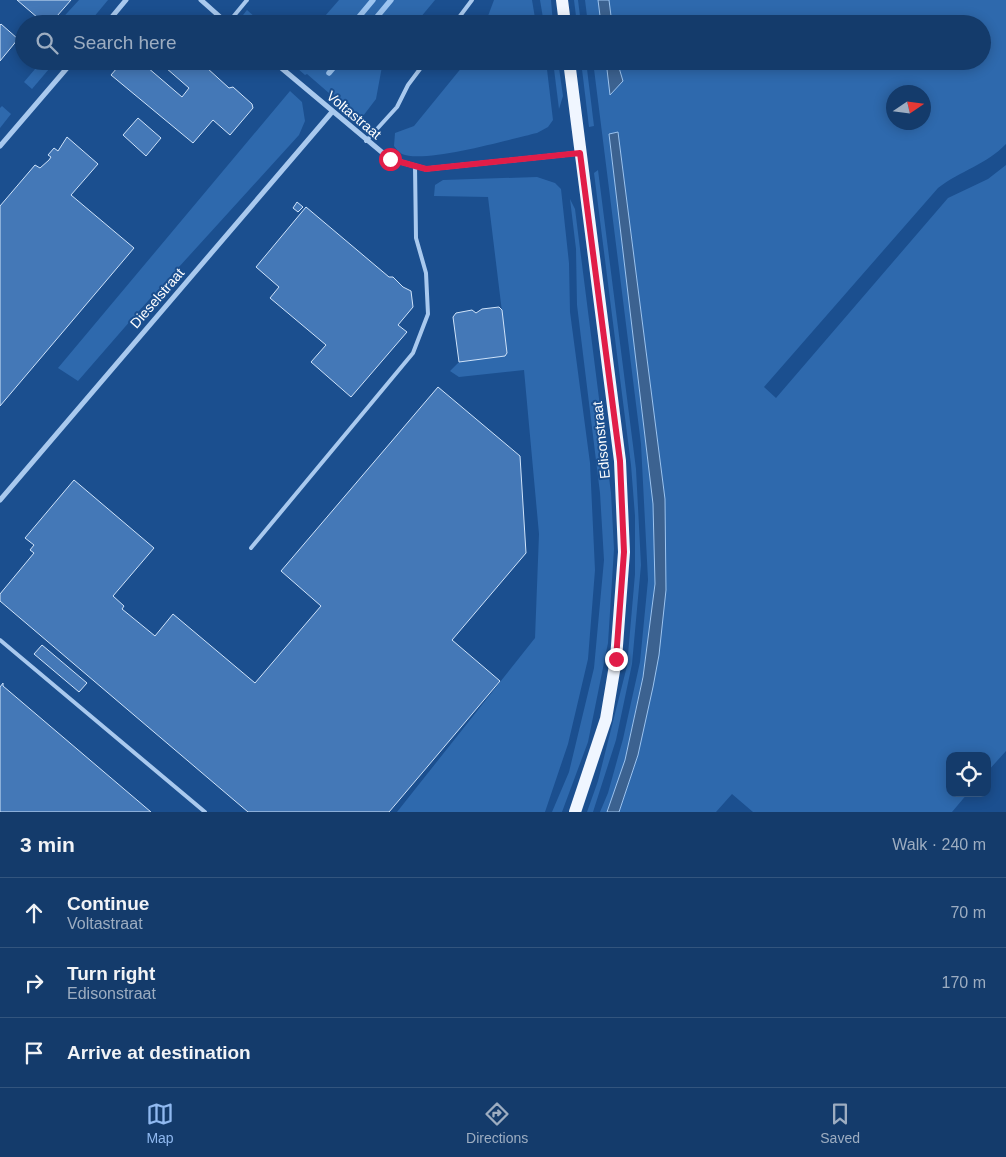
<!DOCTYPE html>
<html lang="en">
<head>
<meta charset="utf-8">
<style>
	:root { --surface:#143b6b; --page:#1d4271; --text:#f1f3f6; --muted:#9dadc1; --line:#33557e; --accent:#90b9f0 }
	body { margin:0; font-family:Arial,sans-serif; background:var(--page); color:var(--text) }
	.controls { position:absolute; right:15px; bottom:15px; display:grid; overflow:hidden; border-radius:10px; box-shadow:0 2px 12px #0003 }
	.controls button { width:45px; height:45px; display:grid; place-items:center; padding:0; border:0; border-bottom:1px solid var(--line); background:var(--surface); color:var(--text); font:25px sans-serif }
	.compass { position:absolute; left:886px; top:85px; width:45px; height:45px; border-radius:50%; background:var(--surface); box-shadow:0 2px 12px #0003; rotate:77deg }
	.stop { position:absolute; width:15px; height:15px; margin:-11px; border:4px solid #e11d48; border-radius:50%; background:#fff }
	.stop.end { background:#e11d48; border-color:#fff; box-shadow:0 1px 5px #0008 }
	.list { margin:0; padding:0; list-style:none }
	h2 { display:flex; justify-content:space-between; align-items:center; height:65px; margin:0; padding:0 20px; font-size:21px }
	h2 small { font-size:16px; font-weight:400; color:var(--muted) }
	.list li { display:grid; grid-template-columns:32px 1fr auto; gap:15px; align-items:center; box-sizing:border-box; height:70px; padding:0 20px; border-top:1px solid var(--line) }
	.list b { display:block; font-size:19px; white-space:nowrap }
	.list p { margin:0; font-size:16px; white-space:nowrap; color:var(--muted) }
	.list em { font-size:16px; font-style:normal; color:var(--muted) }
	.icon { flex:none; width:28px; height:28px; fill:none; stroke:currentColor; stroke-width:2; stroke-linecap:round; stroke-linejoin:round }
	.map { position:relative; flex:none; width:1006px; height:812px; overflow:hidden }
	.search { position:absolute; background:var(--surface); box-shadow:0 2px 12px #0003; left:15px; right:15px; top:15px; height:55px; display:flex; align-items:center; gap:12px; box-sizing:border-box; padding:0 18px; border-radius:28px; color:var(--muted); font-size:19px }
	.sheet { height:275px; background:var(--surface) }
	nav { display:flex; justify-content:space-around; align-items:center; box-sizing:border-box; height:70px; border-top:1px solid var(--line); background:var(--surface); font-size:14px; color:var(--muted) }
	nav a { display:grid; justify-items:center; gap:2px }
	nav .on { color:var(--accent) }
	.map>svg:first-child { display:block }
	.green { fill:#2e69ad; fill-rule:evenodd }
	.water { fill:#3c6290; stroke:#9cc4f0 }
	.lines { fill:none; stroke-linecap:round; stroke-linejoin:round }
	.stream { stroke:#9cc4f0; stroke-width:5.5 }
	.building { fill:#4478b7; stroke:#cfe3fa }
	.lane { stroke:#a9c9ee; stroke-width:4 }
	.street { stroke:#a9c9ee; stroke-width:5 }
	.primary { stroke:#f0f6ff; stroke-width:12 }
	.route { stroke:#e11d48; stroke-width:6 }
	.labels { text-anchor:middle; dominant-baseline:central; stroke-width:4; stroke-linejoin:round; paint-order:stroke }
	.street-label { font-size:14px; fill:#fff; stroke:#1b4f8f }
</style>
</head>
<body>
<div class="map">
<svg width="1006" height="812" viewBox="0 0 1006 812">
	<rect width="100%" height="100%" fill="#1b4f8f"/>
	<g class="green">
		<path d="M79 0H108L88 24H57Z"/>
		<path d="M339 0H435L415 24H318Z"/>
		<path d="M494 0H532L536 24H485Z"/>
		<path d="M540 0H551L553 24H544Z"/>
		<path d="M574 0H578L581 24H577Z"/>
		<path d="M585 0H598L601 24H588Z"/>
		<path d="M609 0H1006V144C987 164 960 171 938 188L764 387 776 398 948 198 988 179 1006 165V751L987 772V756H950V793H968L952 812H753L732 794 716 812H619L638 755 665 499 618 132 609 134 653 504 655 584 643 675 625 760 607 812H600L608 793 623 739 640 662 648 580 641 444 593 61H606L611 94 622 81 617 61H982V24H612ZM894 92H924V122H894Z"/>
		<path d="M247 10 263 24H244L239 20Z"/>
		<path d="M289 61H383L376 99 360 120 307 74 305 75Z"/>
		<path d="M467 61H546L553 120 548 127 537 133C511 139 424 164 402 154 399 152 396 149 394 146L395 133 414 126Z"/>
		<path d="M553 61H558L563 96 559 109Z"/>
		<path d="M581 61H586L594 126 589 127Z"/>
		<path d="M41 62 49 69 32 89 24 82Z"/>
		<path d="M290 91 302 102 305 121 299 135 138 312 78 381 58 368Z"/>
		<path d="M2 106 11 114 0 128V108Z"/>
		<path d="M598 170 636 469 641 565 632 664 616 740 593 812H587L598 781 627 666 635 574V516L631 465 594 173Z"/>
		<path d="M537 177 555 183 561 189 569 263 570 312 590 463 595 570 588 659 568 744 545 812H397L535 638 539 534 524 370 459 377 450 371 459 362 504 356 507 353 488 197 434 196 435 185 443 180Z"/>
		<path d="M570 199 575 209 611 493 614 549 608 643 588 742 562 812H552L569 772 594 668 604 560 600 493 577 305 576 249Z"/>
	</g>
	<g class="water">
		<path d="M598 0H609L612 24H601Z"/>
		<path d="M606 61H617L623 81 610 95Z"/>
		<path d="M618 132 665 499 666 590 659 655 653 687 638 755 619 812H607L625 760 643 677 655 584 653 504 609 134Z"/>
	</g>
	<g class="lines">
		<g class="stream">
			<path d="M353 24 373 0"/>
			<path d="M371 24 391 0"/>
			<path d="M318 66 322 61"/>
			<path d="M329 73 339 61"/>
		</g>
	</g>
	<g class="building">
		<path d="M17 0H71L50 24H45Z"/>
		<path d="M1 24 18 39 0 61V25Z"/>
		<path d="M123 61H140L182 97 189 88 158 61H203L208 66 207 68 229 88 233 87 252 104 253 108 230 135 213 120 193 143 111 75Z"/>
		<path d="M138 118 161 138 146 156 123 135Z"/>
		<path d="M67 137 98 164 71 195 134 248 0 406V206L35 165 40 168 49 160 51 157 48 155 54 148 58 151Z"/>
		<path d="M297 202 303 207 298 212 293 208Z"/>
		<path d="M306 207 389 277H393L403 287 411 291 413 307 398 325 407 332 351 397 311 362 326 345 270 298 279 287 256 267Z"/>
		<path d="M499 307 502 310 507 353 505 356 459 362 453 317 456 313 472 310 476 313 482 309Z"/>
		<path d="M438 387 520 456 526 553 452 640 500 681 389 812H248L0 601V594L34 553 30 550 34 545 25 538 74 480 154 548 113 596 124 606 122 609 155 636 173 614 255 683 321 606 281 571Z"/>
		<path d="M42 645 87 683 79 692 34 654Z"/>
		<path d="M3 683V686L151 812H0V687Z"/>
	</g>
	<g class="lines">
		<g class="lane">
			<path d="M228 23 247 0"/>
			<path d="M454 24 472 0"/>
			<path d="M366 141 397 107 408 85 426 61"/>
			<path d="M251 548 413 353 428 314 426 273 416 238 415 166"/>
			<path d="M0 640 205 812"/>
		</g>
		<g class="street">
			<path d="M201 0 228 24"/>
			<path d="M106 24 126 0"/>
			<path d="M273 61 390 159 426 169 580 153"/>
			<path d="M0 146 73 61"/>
			<path d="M0 500 332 112"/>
		</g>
		<g class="primary">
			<path d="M562 0 565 24"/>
			<path d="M569 61 620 461 624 552 616 659 606 719 575 812"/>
		</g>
	</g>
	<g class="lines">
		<path class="route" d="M390 159 426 169 580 153 620 461 624 552 616 659"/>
	</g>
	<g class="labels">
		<g class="street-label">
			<text transform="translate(354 115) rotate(40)">Voltastraat</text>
			<text transform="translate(157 298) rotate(-49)">Dieselstraat</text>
			<text transform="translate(601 440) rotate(-96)">Edisonstraat</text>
		</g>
	</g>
</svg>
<div class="controls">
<button><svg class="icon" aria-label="locate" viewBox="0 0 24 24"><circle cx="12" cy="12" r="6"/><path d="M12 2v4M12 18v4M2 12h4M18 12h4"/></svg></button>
</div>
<svg class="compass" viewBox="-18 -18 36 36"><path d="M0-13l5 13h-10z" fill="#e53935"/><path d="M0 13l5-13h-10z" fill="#9dadc1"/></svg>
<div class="stop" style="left:390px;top:159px"></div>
<div class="stop end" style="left:616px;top:659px"></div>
<div class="search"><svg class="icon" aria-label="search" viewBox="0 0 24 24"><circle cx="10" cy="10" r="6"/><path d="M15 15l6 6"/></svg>Search here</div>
</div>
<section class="sheet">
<h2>3 min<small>Walk · 240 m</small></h2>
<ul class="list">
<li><svg class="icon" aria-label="ahead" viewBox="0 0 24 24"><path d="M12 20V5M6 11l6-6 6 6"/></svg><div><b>Continue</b><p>Voltastraat</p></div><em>70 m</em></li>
<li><svg class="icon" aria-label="right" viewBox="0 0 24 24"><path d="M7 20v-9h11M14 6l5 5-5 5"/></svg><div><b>Turn right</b><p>Edisonstraat</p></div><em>170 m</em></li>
<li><svg class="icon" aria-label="arrive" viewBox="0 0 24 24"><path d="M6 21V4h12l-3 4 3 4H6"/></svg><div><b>Arrive at destination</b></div></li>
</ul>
</section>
<nav>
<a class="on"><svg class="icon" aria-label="map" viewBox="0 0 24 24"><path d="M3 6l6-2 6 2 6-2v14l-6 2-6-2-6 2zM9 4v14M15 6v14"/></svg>Map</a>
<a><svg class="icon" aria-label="directions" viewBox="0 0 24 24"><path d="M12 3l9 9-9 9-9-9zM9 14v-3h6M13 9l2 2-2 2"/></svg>Directions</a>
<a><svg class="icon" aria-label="saved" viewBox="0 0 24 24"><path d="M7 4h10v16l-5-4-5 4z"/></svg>Saved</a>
</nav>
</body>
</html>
